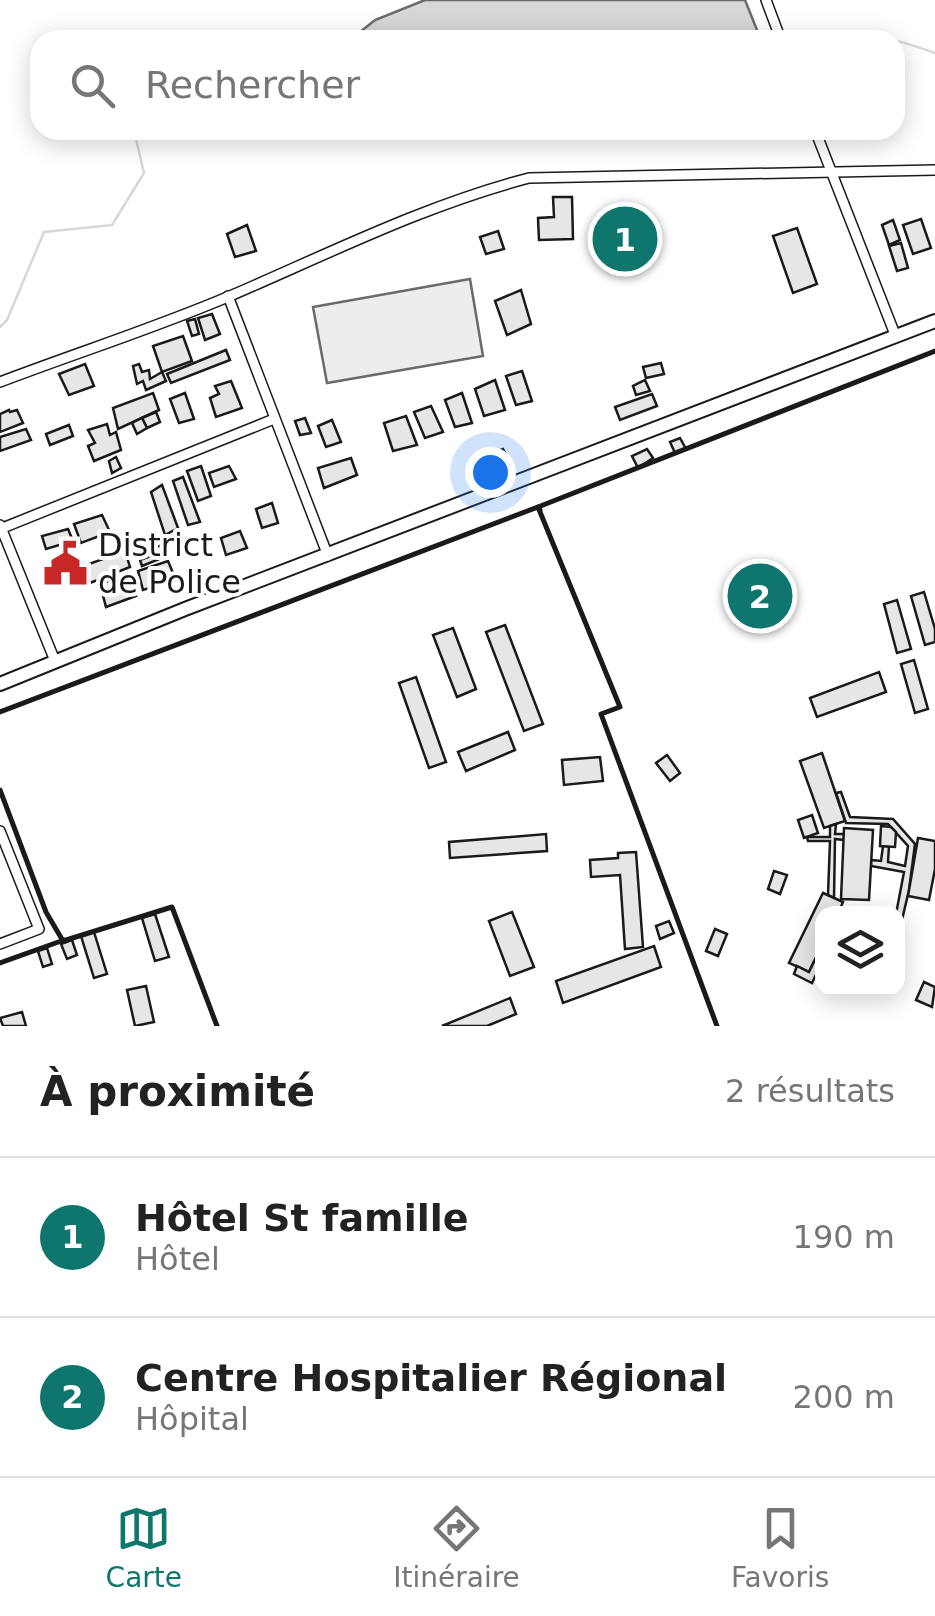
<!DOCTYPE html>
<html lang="fr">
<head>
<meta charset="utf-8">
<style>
	:root { --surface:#fff; --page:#f6f6f6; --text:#222; --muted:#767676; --line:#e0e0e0; --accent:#0f766e }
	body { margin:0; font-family:"DejaVu Sans",sans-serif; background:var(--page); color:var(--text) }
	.controls { position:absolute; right:30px; bottom:30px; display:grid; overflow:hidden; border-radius:20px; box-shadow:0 5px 25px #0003 }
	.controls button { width:90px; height:90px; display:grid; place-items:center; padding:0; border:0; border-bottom:2px solid var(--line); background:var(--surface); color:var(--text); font:50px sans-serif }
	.you { position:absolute; left:490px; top:472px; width:35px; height:35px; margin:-25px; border:8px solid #fff; border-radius:50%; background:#1a73e8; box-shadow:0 0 0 15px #1a73e833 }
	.badge { display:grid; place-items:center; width:65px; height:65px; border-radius:50%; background:var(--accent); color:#fff; font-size:32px; font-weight:700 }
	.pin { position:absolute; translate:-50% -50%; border:5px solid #fff; box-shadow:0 2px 10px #0006 }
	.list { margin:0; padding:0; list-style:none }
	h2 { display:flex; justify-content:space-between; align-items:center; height:130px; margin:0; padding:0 40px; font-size:42px }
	h2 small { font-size:32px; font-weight:400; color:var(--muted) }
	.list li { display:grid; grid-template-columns:65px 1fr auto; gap:30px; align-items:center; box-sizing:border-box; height:160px; padding:0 40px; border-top:2px solid var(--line) }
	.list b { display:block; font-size:38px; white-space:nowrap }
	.list p { margin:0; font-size:32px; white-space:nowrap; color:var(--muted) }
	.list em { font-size:32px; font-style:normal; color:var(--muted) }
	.icon { flex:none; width:55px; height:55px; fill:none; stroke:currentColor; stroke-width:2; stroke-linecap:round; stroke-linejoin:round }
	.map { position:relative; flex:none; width:935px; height:1026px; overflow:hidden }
	.search { position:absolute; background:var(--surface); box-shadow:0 5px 25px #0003; left:30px; right:30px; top:30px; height:110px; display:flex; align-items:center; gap:25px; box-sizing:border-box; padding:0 35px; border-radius:30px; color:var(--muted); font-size:38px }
	.sheet { height:450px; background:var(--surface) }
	nav { display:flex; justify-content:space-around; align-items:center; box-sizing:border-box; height:140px; border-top:2px solid var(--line); background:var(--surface); font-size:28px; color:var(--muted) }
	nav a { display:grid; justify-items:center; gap:5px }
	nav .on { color:var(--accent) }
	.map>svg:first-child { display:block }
	.built { fill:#ededed; stroke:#6a6a6a; stroke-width:2.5 }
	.water { fill:#d7d7d7; stroke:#6a6a6a; stroke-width:2.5 }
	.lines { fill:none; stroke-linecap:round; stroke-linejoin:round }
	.stream { stroke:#d7d7d7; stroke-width:2.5 }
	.building { fill:#e6e6e6; stroke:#1a1a1a; stroke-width:2.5 }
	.street-casing { stroke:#1a1a1a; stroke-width:12 }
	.secondary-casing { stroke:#1a1a1a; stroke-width:16 }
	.street { stroke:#fff; stroke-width:9 }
	.secondary { stroke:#fff; stroke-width:12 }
	.wall { stroke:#1a1a1a; stroke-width:5 }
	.labels { text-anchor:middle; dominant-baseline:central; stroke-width:8; stroke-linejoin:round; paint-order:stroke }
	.poi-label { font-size:32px; fill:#1a1a1a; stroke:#fff; text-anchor:start }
</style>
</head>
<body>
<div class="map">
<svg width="935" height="1026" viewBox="0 0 935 1026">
	<rect width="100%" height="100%" fill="#fff"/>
	<path class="built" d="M470 279 483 356 327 383 313 307Z"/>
	<path class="water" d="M425 0H745L761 40H350L375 20Z"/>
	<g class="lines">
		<g class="stream">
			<path d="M787 40C835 22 888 36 935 53"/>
			<path d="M0 327 7 320 44 232 112 225 144 173 136 139 149 130"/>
		</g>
	</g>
	<g class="building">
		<path d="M553 197H572L573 239 539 240 538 218 554 217Z"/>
		<path d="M921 219 931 248 913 254 903 225Z"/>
		<path d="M893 220 900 240 889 245 882 225Z"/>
		<path d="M247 225 256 251 235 257 227 234Z"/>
		<path d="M797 228 817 284 793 293 773 236Z"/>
		<path d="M498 231 504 249 486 254 480 237Z"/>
		<path d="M901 243 908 268 897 271 889 246Z"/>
		<path d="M521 290 531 324 507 335 495 301Z"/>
		<path d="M212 314 220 334 205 340 198 318Z"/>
		<path d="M195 319 199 334 192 336 187 321Z"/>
		<path d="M183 336 192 361 162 372 153 346Z"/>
		<path d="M226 350 230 360 171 383 167 374Z"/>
		<path d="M661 363 664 374 646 378 643 367Z"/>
		<path d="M85 364 94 386 69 395 59 374Z"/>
		<path d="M139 364 142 372 149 370 150 379 162 372 166 381 146 390 143 381 137 384 133 366Z"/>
		<path d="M522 371 532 401 516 405 506 376Z"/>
		<path d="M495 380 505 410 484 416 475 389Z"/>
		<path d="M645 380 650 391 636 395 633 386Z"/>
		<path d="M231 381 242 408 216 417 210 398 219 394 215 386Z"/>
		<path d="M153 393 159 410 118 429 113 408Z"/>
		<path d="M185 393 194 419 179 423 170 399Z"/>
		<path d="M462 393 472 423 455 427 445 400Z"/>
		<path d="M652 394 657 406 620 420 615 407Z"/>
		<path d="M431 406 443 432 425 438 414 412Z"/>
		<path d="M9 410 10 412 17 410 23 423 0 432V414Z"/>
		<path d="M156 412 160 422 147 428 142 418Z"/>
		<path d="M406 416 417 445 393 451 384 423Z"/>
		<path d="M142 418 147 428 137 434 132 423Z"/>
		<path d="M305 418 311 433 300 435 295 421Z"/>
		<path d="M332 420 341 442 326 447 318 426Z"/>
		<path d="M107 424 110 435 116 432 121 450 94 461 88 446 95 443 88 430Z"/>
		<path d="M69 425 73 436 50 445 46 434Z"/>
		<path d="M26 429 31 440 0 451V437Z"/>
		<path d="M680 438 686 449 675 453 670 442Z"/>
		<path d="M503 449 509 460 496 464 492 453Z"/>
		<path d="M647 449 653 458 638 468 632 456Z"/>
		<path d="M116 457 121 468 112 473 109 461Z"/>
		<path d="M351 458 357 475 324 488 318 468Z"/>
		<path d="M201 466 211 496 198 501 187 471Z"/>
		<path d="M229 466 236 479 214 487 209 473Z"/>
		<path d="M183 477 200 522 188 525 173 481Z"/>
		<path d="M162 485 178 528 165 535 151 492Z"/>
		<path d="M272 503 278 523 262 528 256 509Z"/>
		<path d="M102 515 110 532 81 543 74 524Z"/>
		<path d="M68 529 73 541 46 549 42 536Z"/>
		<path d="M240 531 247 548 226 555 221 538Z"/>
		<path d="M161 537 166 544 130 555 128 549Z"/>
		<path d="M125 551 130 567 90 583 86 565Z"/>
		<path d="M159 553 162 558 142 566 140 560Z"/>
		<path d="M168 561 176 580 143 590 138 571Z"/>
		<path d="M128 574 136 596 106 607 100 584Z"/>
		<path d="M924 592 935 629V642L925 645 911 596Z"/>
		<path d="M897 600 911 649 897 653 884 604Z"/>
		<path d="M505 625 543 724 524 731 486 632Z"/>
		<path d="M453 628 476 689 457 697 433 635Z"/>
		<path d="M914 660 928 709 915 713 901 664Z"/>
		<path d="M879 672 886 692 817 717 810 698Z"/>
		<path d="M416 677 446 762 429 768 399 683Z"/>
		<path d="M508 732 515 750 466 771 458 752Z"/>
		<path d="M822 753 845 821 824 828 800 761Z"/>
		<path d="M667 755 680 773 670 781 656 763Z"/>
		<path d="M600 757 603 781 564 785 562 760Z"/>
		<path d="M841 792 850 817 893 819 915 844 909 890 898 937 896 914 904 872 871 866V860L881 861 883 846H889L888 862 905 866 908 846 888 824 846 823 836 793Z"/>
		<path d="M812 815 818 833 804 838 798 820Z"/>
		<path d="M836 824 835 834H844V840L835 839 834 898 828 895 830 841H808L807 837H830V826Z"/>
		<path d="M881 826 891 827 896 832 895 847 880 846Z"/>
		<path d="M844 828 873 830 869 900 841 899Z"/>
		<path d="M546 834 547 851 450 858 449 842Z"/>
		<path d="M918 838 935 841V869L929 900 908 896Z"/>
		<path d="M636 852 643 947 625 949 620 875 591 877 590 860 618 858V853Z"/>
		<path d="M774 871 787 875 780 894 768 889Z"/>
		<path d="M823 893 843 902 838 914H822V945L809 972 789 963Z"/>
		<path d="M512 912 534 967 510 976 489 921Z"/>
		<path d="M155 914 169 957 155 961 142 918Z"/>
		<path d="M669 921 674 933 660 939 656 926Z"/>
		<path d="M715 929 727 934 718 956 706 951Z"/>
		<path d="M94 932 107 974 94 978 81 936Z"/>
		<path d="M72 940 77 955 67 959 61 944Z"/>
		<path d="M822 945V962L812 983 794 974 797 966 809 972Z"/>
		<path d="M654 946 661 967 563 1003 556 981Z"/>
		<path d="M47 948 52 964 43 967 38 951Z"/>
		<path d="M924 982 935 987 932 1007 916 1000Z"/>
		<path d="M146 986 154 1022 135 1026 127 990Z"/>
		<path d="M510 998 516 1014 487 1026H442Z"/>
		<path d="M22 1012 26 1026H3L0 1018Z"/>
	</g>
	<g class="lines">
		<defs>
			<g id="street">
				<path d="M766 0 781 40"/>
				<path d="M815 130 896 337"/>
				<path d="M228 296 328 556"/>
				<path d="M0 382C76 353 155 328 230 296 328 254 425 205 529 178L935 170"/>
				<path d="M0 525 55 661"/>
				<path d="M0 529 274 419"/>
				<path d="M0 831 39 929 0 944"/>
			</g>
			<path id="secondary" d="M0 684 185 609 935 321"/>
		</defs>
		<use href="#street" class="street-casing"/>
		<use href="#secondary" class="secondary-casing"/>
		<use href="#street" class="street"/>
		<use href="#secondary" class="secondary"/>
		<g class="wall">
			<path d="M540 510 538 507 935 351"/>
			<path d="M0 712 538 507 620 707 601 714 717 1026"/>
			<path d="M0 790 46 912 63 941 172 907 217 1026"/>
			<path d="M0 963 64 940"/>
		</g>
	</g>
	<defs>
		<symbol id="civic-bare" viewBox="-9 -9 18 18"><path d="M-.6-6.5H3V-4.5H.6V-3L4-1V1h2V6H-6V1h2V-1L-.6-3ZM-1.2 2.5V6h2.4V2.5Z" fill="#c62828" stroke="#fff" stroke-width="2.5" paint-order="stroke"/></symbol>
	</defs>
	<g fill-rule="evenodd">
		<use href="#civic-bare" x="34" y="532" width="63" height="63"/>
	</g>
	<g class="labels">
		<g class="poi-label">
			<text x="98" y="545">District<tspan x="98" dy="37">de Police</tspan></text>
		</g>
	</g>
</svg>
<div class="controls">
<button><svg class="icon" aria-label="layers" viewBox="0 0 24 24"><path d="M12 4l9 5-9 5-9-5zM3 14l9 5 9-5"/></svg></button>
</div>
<div class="you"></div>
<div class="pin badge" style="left:625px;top:239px">1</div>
<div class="pin badge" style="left:760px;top:596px">2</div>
<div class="search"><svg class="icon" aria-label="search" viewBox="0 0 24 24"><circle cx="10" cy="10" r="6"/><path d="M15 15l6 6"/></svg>Rechercher</div>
</div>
<section class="sheet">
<h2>À proximité<small>2 résultats</small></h2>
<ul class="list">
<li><span class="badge">1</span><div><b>Hôtel St famille</b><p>Hôtel</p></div><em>190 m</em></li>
<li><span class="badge">2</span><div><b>Centre Hospitalier Régional</b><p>Hôpital</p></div><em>200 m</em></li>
</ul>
</section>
<nav>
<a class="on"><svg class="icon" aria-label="map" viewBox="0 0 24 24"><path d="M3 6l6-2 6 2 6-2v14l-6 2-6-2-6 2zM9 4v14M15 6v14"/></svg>Carte</a>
<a><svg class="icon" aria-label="directions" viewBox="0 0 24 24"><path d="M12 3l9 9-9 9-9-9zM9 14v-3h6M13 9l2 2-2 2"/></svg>Itinéraire</a>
<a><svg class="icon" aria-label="saved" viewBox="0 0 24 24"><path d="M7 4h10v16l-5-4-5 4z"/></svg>Favoris</a>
</nav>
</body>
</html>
